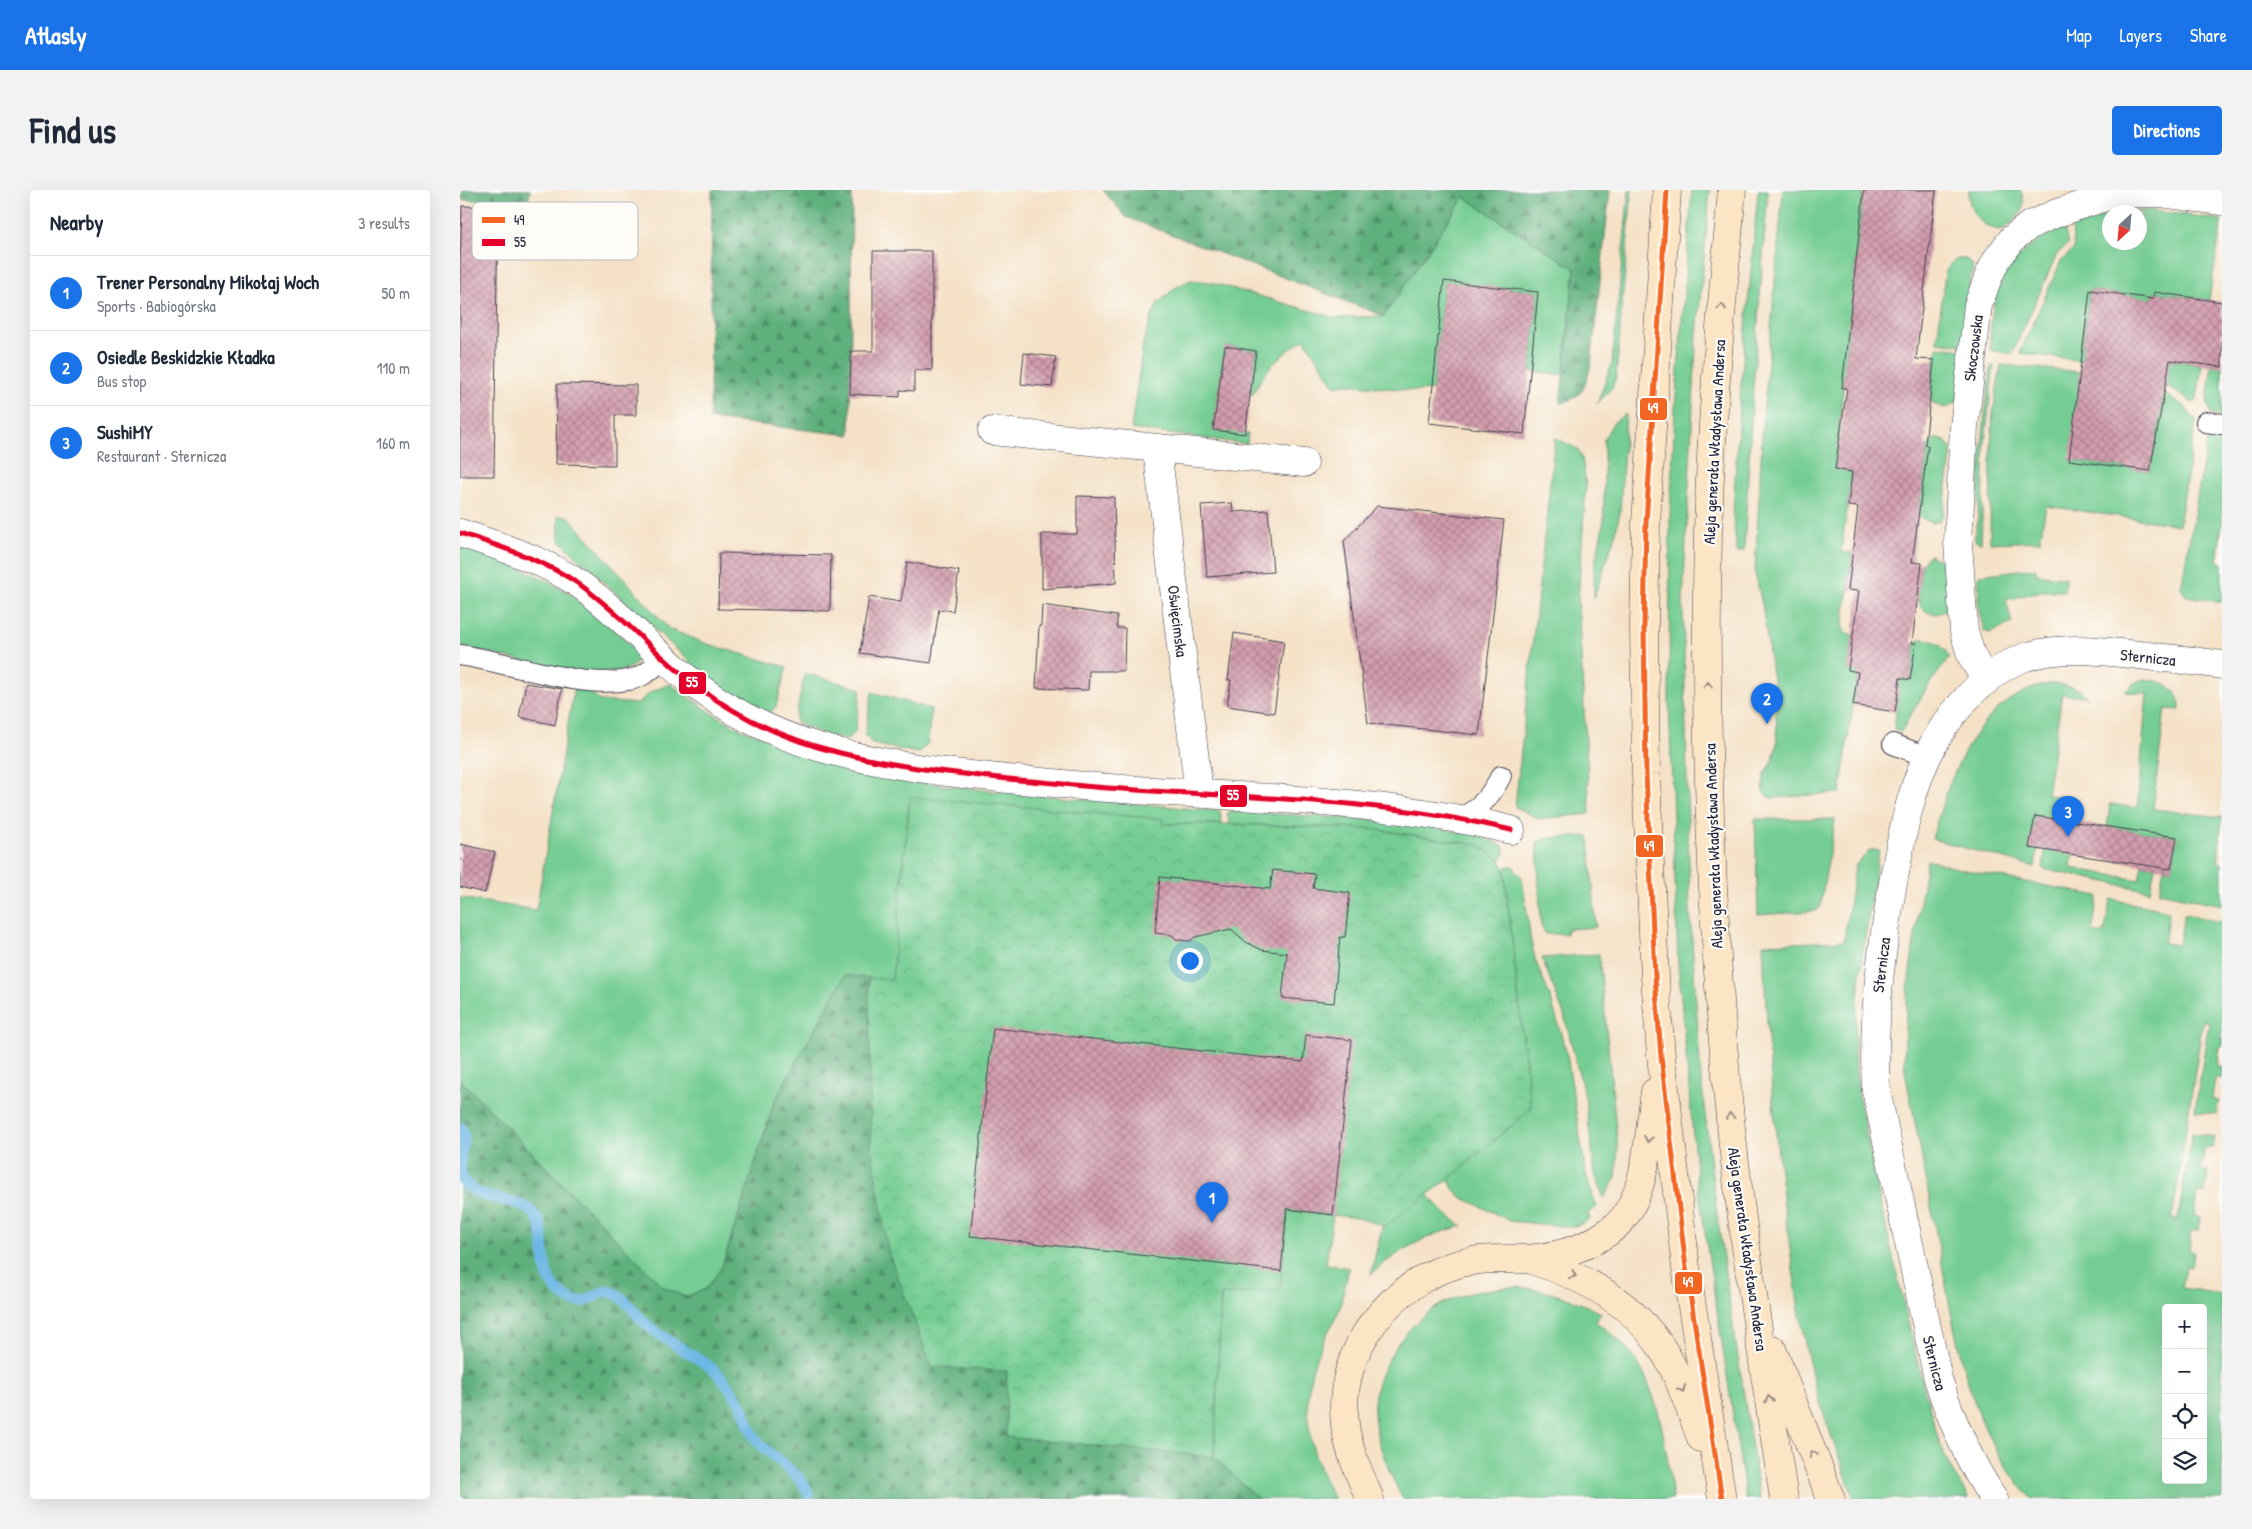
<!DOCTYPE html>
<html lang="en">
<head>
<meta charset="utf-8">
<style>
	:root { --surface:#fff; --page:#f2f2f3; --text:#1f2937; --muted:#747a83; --line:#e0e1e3; --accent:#1a73e8 }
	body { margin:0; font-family:"Patrick Hand",sans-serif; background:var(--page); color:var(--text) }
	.controls { position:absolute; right:15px; bottom:15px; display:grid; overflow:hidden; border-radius:5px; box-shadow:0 5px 20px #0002 }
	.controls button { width:45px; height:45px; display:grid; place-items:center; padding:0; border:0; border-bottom:1px solid var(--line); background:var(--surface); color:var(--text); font:25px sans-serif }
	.compass { position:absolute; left:1642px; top:15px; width:45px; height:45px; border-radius:50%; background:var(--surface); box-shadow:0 5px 20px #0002; rotate:206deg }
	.you { position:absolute; left:729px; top:770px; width:18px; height:18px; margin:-12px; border:4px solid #fff; border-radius:50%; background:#1a73e8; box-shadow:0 0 0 8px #1a73e833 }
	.badge { display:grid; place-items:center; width:32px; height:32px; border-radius:50%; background:var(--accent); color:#fff; font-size:16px; font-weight:700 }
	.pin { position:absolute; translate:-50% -41px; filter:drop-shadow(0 1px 2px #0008) }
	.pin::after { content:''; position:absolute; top:26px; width:18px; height:15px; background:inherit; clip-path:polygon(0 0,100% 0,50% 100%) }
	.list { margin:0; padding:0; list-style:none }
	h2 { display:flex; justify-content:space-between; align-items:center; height:65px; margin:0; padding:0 20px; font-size:21px }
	h2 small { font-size:16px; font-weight:400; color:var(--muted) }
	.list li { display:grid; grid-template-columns:32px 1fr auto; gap:15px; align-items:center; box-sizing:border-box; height:75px; padding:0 20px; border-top:1px solid var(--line) }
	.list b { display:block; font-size:19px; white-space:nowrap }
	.list p { margin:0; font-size:16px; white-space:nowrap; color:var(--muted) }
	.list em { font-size:16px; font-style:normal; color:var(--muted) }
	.icon { flex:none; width:28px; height:28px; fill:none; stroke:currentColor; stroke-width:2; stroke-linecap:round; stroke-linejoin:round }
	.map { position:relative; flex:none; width:1762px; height:1309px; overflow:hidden; border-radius:5px }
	header { display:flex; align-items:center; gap:30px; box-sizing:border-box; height:70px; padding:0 25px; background:var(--accent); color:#fff }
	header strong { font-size:24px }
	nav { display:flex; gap:28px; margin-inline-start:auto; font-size:18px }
	.intro { display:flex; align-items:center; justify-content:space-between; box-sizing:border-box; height:120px; padding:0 30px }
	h1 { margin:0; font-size:35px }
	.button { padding:12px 22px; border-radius:5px; background:var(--accent); color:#fff; font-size:18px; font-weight:700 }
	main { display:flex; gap:30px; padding:0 30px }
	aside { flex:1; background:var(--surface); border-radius:5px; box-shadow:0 5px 20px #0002 }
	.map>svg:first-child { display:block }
	.grass { fill:#74cd93; stroke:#4b7867; fill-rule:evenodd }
	.forest { fill:url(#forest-firs); stroke:#40695c }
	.park { fill:url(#park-crowns); stroke:#4b7867 }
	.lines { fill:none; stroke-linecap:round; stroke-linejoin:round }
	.stream { stroke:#6bb6e4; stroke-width:11 }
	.building { fill:url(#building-cross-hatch) }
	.lane-casing { stroke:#423f50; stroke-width:22 }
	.street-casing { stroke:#423f50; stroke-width:29 }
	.secondary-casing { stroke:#423f50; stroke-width:29 }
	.lane { stroke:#fff; stroke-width:20 }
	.street { stroke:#fff; stroke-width:28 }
	.secondary { stroke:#fce5c4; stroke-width:28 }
	.bus-1-casing { stroke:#fdfcf7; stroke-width:9 }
	.bus-2-casing { stroke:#fdfcf7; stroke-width:9 }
	.bus-1 { stroke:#f26522; stroke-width:5 }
	.bus-2 { stroke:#e4002b; stroke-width:5 }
	.oneway { stroke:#9a8d86 }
	.labels { text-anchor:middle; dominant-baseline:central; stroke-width:4.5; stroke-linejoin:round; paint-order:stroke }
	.street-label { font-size:16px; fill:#22223b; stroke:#fdfcf7 }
	.key { fill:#fdfcf7; stroke:#bbbbbf; stroke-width:1 }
	.key-label { font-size:14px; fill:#22223b }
	.line-badge { stroke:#fdfcf7; stroke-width:2 }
	.badge-label { font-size:14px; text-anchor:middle; font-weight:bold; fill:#fff }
</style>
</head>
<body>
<header>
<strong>Atlasly</strong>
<nav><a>Map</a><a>Layers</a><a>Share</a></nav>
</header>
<div class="intro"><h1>Find us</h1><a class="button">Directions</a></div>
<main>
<aside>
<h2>Nearby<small>3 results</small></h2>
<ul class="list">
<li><span class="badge">1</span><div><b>Trener Personalny Mikołaj Woch</b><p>Sports · Babiogórska</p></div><em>50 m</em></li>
<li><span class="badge">2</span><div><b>Osiedle Beskidzkie Kładka</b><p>Bus stop</p></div><em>110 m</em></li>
<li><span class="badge">3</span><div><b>SushiMY</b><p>Restaurant · Sternicza</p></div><em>160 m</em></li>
</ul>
</aside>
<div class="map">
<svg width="1762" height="1309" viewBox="0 0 1762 1309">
	<defs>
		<pattern id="forest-firs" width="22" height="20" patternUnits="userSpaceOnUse" patternTransform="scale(1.25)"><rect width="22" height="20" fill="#5fb07d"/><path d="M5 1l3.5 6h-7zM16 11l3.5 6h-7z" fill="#4e8f68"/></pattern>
		<pattern id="park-crowns" width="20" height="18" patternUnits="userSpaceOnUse" patternTransform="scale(1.25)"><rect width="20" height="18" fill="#74cd93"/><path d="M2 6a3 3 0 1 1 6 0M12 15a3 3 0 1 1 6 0" fill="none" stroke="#64b080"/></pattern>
		<pattern id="building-cross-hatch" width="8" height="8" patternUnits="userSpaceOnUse" patternTransform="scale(1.25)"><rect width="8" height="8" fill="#d39dae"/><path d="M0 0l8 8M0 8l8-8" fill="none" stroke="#ab808f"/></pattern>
	</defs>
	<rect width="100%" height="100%" fill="#fdfcf7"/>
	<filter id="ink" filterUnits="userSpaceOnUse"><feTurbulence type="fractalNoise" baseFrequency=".02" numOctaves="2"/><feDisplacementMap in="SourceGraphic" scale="10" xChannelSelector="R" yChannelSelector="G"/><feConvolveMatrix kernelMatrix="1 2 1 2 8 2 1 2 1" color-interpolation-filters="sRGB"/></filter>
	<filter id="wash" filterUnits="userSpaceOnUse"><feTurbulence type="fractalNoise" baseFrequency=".0096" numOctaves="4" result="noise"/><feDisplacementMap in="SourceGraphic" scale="20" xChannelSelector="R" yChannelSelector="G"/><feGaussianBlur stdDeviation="1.12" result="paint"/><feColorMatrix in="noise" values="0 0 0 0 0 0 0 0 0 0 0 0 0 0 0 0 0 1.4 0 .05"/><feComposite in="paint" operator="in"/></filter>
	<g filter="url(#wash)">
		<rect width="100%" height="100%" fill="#f4e1c6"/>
		<g class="grass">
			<path d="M1169 0H1172L1156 187 1153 196 1137 214 1152 173Z"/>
			<path d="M1232 0H1250L1236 156 1223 411 1230 720 1241 888 1253 993 1266 1090 1300 1309H1286L1237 991 1218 774 1209 511 1210 326 1215 220Z"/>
			<path d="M1298 0H1308L1292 211 1284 361 1277 363 1273 326 1279 219Z"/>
			<path d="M1323 0H1403L1375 279 1392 282 1381 362 1392 363 1383 438 1386 443 1393 445 1388 480 1398 482 1380 603 1312 608 1307 606 1303 601 1304 585 1310 576 1317 556 1316 511 1302 414 1295 383 1303 229Z"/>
			<path d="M1509 0H1560C1570 21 1557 28 1542 40 1521 39 1507 21 1509 0Z"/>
			<path d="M1004 7 1115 79 1103 185 1070 181 1078 102 984 91 973 200 957 201 886 194 875 196 844 149C821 165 805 178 793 204H790L796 161 765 156 753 239 788 244 787 254 671 239 683 154 691 128 698 113 715 98 730 90 750 92 876 128 924 126Z"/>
			<path d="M1688 20 1762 30 1749 110 1694 102 1693 109 1630 100 1622 157 1658 163 1656 175 1560 163 1601 71 1614 59 1612 37 1649 24 1650 52H1680V22H1662Z"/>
			<path d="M1604 38 1608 54 1597 64 1552 164 1530 160C1530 98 1545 63 1604 38Z"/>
			<path d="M1497 69H1506L1512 74 1513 79 1510 90 1503 155 1477 152 1485 83 1490 74Z"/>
			<path d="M1477 157 1503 160 1497 212 1486 218 1473 214 1470 208Z"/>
			<path d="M1675 165 1742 175 1737 210 1733 213 1696 189Z"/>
			<path d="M1753 168 1762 169V226L1751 225 1747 209Z"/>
			<path d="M1534 175 1525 252 1521 353 1515 351C1514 342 1518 334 1518 324 1519 274 1524 226 1531 177Z"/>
			<path d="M1541 175 1655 185 1610 270 1690 281 1703 211 1669 206 1698 200 1724 216 1736 231 1719 335 1586 316 1580 351 1530 353 1531 253 1533 222Z"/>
			<path d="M1166 224 1160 322 1155 346 1134 408V379L1144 331V249L1153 233Z"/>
			<path d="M1756 244 1762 245V334L1757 371 1762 373V412L1726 406 1721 398 1746 257 1747 251Z"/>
			<path d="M1095 248 1118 259 1122 268 1126 295 1118 412 1130 624 1080 629 1055 617Z"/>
			<path d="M1479 248 1485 251 1492 260 1483 325 1479 331 1472 333 1458 326 1468 256 1475 249Z"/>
			<path d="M98 326H108L209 439 247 454 327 477 316 516 309 525 256 496 101 352 99 345Z"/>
			<path d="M0 355C37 369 75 382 109 403 136 420 159 444 182 466 178 469 175 475 171 477 141 495 35 464 0 456Z"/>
			<path d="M1470 365 1482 372C1486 384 1492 403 1488 414 1483 431 1460 424 1458 409 1457 403 1459 395 1460 389 1461 379 1461 371 1470 365Z"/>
			<path d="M1576 378V384L1606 388 1604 401H1581L1546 410 1552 433 1530 443 1524 441 1518 416 1519 385Z"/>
			<path d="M1461 449C1474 449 1485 456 1489 468L1466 499 1441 542 1434 540 1440 488 1450 489 1456 453Z"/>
			<path d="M345 483 401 499 395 542 387 550 363 544 337 533 335 529Z"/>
			<path d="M1682 489C1702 490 1720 497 1720 520L1705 519 1693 619 1762 627 1758 672 1762 673V715L1699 702 1704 678 1711 679 1717 647 1647 637 1650 614 1677 618 1687 503 1665 502 1673 494Z"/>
			<path d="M1595 493 1618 499 1627 507 1602 504 1587 605 1606 607 1603 630 1575 626 1570 657 1578 658 1575 677 1472 649C1490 585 1518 503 1595 493Z"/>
			<path d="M210 494 252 523 278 538 395 578 433 589 541 602 760 621 762 634H702V630L449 614 432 791 315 910 262 1077 246 1099 225 1107 203 1097 0 889V708L76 720 114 499 129 501 140 511 178 514 190 502Z"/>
			<path d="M412 502 471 519 468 553 459 563 412 554 405 545Z"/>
			<path d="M769 621 933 631 1018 645 1043 656 1045 664 1040 670 1018 655 912 639 770 634 767 623Z"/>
			<path d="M1295 629H1375L1360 718 1355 721 1298 725Z"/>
			<path d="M1129 646 1136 737 1107 739 1106 744H1086L1081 736 1077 652 1089 648Z"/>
			<path d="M1585 659 1613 664 1611 678 1679 690 1682 675 1695 677 1690 701 1583 679Z"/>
			<path d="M1410 660H1419L1403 760 1396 826 1394 867 1399 907 1419 1007 1459 1179 1479 1252 1491 1279 1509 1309H1394C1378 1264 1360 1219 1349 1172 1340 1132 1335 1092 1329 1052 1315 953 1307 854 1303 754L1384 751 1395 677 1398 672Z"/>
			<path d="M1467 670 1500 679 1638 706 1632 742 1644 744 1651 709 1709 721 1704 753 1719 755 1724 724 1762 732V856H1760L1757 876 1762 877V888H1755L1752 909 1759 911 1756 924 1735 921 1749 832 1743 830 1712 1029 1718 1030 1732 943 1754 947 1752 958 1745 957 1741 980 1748 981 1745 1003H1737L1734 1026 1740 1027 1738 1041H1731L1729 1060 1734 1062 1732 1077 1726 1076 1722 1098 1762 1104V1309H1572C1507 1242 1495 1141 1478 1053 1467 996 1457 939 1445 882 1442 811 1456 740 1467 670ZM1706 1118H1743V1290H1706Z"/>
			<path d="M1048 676H1053L1062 688 1071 752 1076 772 1091 809 1107 865 1126 984 1137 1017 1128 1023 1130 1029 1122 1034 1110 1037 1050 1031 1001 1007 993 999 989 989 1071 919 1044 679Z"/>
			<path d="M1139 764 1158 959 1156 987 1144 1009 1135 984 1125 907 1104 825 1082 768Z"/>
			<path d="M962 994C972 1012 985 1026 1003 1036 968 1044 939 1060 911 1084L926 1020Z"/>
			<path d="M827 1019 873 1025 866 1074 889 1078C885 1093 883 1109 878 1123 872 1136 864 1148 859 1161 838 1210 848 1264 874 1309H798L754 1267 761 1105 819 1100Z"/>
			<path d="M1059 1097C1089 1101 1114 1109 1141 1123L1135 1131C1144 1138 1154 1145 1162 1153 1200 1191 1206 1258 1213 1309H943C928 1281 912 1244 914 1211 916 1192 925 1174 935 1158 966 1112 1005 1099 1059 1097Z"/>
		</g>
		<g class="forest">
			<path d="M0 0H70L69 10H0Z"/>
			<path d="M252 0H392L390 245 250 229Z"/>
			<path d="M643 0H1150L1131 174C1125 198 1125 205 1100 214L1115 79 1004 7 924 126 666 27Z"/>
			<path d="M385 785 409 788 411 954 547 1180 546 1247 754 1267 798 1309H0V889L203 1097 225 1107 246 1099 262 1077 315 910Z"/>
		</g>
		<path class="park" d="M450 607 703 629 702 634H770L912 639 1018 655 1040 670 1044 679 1071 919 989 989 925 1036 897 1028 828 1019 820 1100 761 1105 754 1267 546 1247 547 1181 472 1177 428 1061 411 954 409 788 432 790Z"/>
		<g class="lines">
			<g class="stream">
				<path d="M0 937 4 944 0 972"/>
				<path d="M0 978 2 990C6 994 11 999 16 1002 36 1013 68 1007 79 1032 90 1058 74 1087 106 1107 129 1122 136 1097 151 1102 166 1107 173 1122 184 1132 204 1151 231 1162 253 1179 262 1187 272 1201 279 1211 287 1223 288 1241 298 1252 310 1266 352 1291 349 1309"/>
			</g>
		</g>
		<g id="blocks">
			<g class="building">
				<path d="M1404 0H1476L1456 169 1474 170 1465 255 1468 256 1452 372 1462 373 1452 453H1456L1450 490 1440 488 1435 522 1393 515 1398 482 1388 480 1399 401 1388 400 1398 317 1388 316 1392 282 1375 279 1387 198H1382Z"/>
				<path d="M2 16 38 17 34 286H0V73Z"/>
				<path d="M413 61H472V180H454V201L440 200V207L390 204 391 161H413Z"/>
				<path d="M984 91 1078 102 1064 244 969 233Z"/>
				<path d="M1630 100 1693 109 1694 102 1762 112V177L1710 170 1690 281 1609 270Z"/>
				<path d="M765 156 796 161 785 244 753 240Z"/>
				<path d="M564 163 596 167 592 197 561 194Z"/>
				<path d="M97 194 176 195V225H155V275L96 274Z"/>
				<path d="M617 306 654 307 656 393 582 399V344H617Z"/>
				<path d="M772 313 773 322 808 320 813 382 747 387 741 315Z"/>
				<path d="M917 316 1044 330 1019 545 908 533 884 351Z"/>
				<path d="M259 363 371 365 370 421 258 419Z"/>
				<path d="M447 372 499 381 493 421 479 419 471 473 400 463 409 407 441 412Z"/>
				<path d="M582 415 657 426V438H665L664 481H629L628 500 576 498 579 436H581Z"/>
				<path d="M774 443 824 451 814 523 767 516 771 490H768Z"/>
				<path d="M66 493 102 499 95 535 59 527Z"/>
				<path d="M1575 626 1717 647 1711 679 1569 658Z"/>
				<path d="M0 654 35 662 25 703 0 697Z"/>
				<path d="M813 680 855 684 853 698 890 703 885 747H880L874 813 822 808 827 763 802 760 786 752 771 739 735 747 730 751 717 750 712 745 695 743 700 687 810 699Z"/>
				<path d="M533 838 843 872 846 845 892 850 873 1025 827 1019 821 1081 510 1046Z"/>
			</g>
		</g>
	</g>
	<g filter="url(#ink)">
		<use href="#blocks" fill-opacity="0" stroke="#423f50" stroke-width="1"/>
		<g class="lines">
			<defs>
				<g id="lane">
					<path d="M1746 232 1762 234"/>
					<path d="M0 465C50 472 119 499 168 490 183 488 193 478 204 468"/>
					<path d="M1433 554 1467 567"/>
					<path d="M1002 628C1022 616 1030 607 1041 586"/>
				</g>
				<g id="street">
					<path d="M532 241 844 273"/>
					<path d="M697 259 739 603"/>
					<path d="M0 343C41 357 82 369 119 394 162 424 196 466 238 497 274 524 315 544 358 557 424 576 490 583 558 590 588 592 618 596 648 598 783 608 918 608 1051 640"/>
					<path d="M1526 491 1511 465 1504 441 1498 352 1504 237 1513 159 1518 115 1529 85 1537 69 1553 48 1570 35 1597 23 1658 3H1701L1762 11"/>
					<path d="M1534 1309C1509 1272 1492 1232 1478 1189L1416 900C1412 830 1421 762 1433 693 1441 651 1448 609 1466 569 1483 530 1522 483 1563 468 1602 454 1647 462 1687 466 1712 469 1737 471 1762 475"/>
				</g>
				<g id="secondary">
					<path d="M1207 0 1186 333 1184 437 1186 584 1195 787 1201 866 1226 1078 1262 1309"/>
					<path d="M1272 0C1262 114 1251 228 1248 343 1244 516 1250 691 1264 864 1276 1013 1302 1161 1324 1309"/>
					<path d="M1071 1070C1120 1085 1169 1110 1199 1154 1218 1181 1229 1217 1241 1248"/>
					<path d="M1312 1159 1371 1309"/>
					<path d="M910 1309C900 1285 888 1260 885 1234 876 1160 931 1091 1002 1073 1023 1068 1044 1069 1066 1069 1098 1067 1132 1057 1157 1035 1187 1008 1189 940 1195 902"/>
				</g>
			</defs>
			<use href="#lane" class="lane-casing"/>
			<use href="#street" class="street-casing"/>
			<use href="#secondary" class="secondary-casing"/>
			<use href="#lane" class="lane"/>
			<use href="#street" class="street"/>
			<use href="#secondary" class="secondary"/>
			<defs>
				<path id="bus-1" d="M1207 0 1186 333 1184 437 1186 584 1195 787 1201 866 1226 1078 1262 1309"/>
				<path id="bus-2" d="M0 343C41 357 82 369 119 394 162 424 196 466 238 497 274 524 315 544 358 557 424 576 490 583 558 590 588 592 618 596 648 598 783 608 918 608 1051 640"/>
			</defs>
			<use href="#bus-1" class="bus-1-casing"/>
			<use href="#bus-2" class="bus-2-casing"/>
			<use href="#bus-1" class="bus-1"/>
			<use href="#bus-2" class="bus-2"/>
		</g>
		<defs><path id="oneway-chevron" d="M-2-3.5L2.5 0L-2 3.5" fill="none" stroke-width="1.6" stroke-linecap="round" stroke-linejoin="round" transform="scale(1.25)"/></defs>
		<g class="oneway">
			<use href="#oneway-chevron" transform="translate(1262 117) rotate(-85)"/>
			<use href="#oneway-chevron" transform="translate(1248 495) rotate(-90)"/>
			<use href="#oneway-chevron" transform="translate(1270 926) rotate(-96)"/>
			<use href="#oneway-chevron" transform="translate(1188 949) rotate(99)"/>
			<use href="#oneway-chevron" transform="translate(1113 1085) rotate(24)"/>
			<use href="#oneway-chevron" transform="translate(1222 1199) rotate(66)"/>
			<use href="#oneway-chevron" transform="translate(1309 1209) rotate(-99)"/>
			<use href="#oneway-chevron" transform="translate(1353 1264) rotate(-111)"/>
		</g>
	</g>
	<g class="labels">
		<g class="street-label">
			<text transform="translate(1513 158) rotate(-83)">Skoczowska</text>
			<text transform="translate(1254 252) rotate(-87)">Aleja generała Władysława Andersa</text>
			<text transform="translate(718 431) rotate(83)">Oświęcimska</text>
			<text transform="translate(1688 467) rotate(6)">Sternicza</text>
			<text transform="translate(1253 656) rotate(-92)">Aleja generała Władysława Andersa</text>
			<text transform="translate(1421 775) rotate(-83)">Sternicza</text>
			<text transform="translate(1288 1059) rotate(82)">Aleja generała Władysława Andersa</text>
			<text transform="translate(1475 1173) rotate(76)">Sternicza</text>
		</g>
	</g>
	<rect x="12" y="12" width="166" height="58" rx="8" class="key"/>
	<rect x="22" y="27" width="23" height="6" fill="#f26522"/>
	<rect x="22" y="49" width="23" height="7" fill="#e4002b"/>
	<g class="key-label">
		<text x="54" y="35">49</text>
		<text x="54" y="57">55</text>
	</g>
	<g class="line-badge">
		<rect x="1179" y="207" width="29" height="24" rx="5" fill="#f26522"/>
		<rect x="218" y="481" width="29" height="24" rx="5" fill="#e4002b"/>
		<rect x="759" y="594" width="29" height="24" rx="5" fill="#e4002b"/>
		<rect x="1175" y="644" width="29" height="24" rx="5" fill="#f26522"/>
		<rect x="1214" y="1081" width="29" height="24" rx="5" fill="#f26522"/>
	</g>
	<g class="badge-label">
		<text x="1193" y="223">49</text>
		<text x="232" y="497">55</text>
		<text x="773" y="610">55</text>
		<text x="1189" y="661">49</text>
		<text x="1228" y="1097">49</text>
	</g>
</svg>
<div class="controls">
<button>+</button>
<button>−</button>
<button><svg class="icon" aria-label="locate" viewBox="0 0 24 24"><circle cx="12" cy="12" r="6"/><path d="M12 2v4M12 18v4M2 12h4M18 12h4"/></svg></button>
<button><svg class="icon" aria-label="layers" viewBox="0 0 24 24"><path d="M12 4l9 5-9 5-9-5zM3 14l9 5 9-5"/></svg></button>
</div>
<svg class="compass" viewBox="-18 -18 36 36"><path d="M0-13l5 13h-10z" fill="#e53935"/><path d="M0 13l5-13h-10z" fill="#747a83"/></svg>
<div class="you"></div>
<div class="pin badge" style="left:752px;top:1033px">1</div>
<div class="pin badge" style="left:1307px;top:534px">2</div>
<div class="pin badge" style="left:1608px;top:647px">3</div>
</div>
</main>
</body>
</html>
